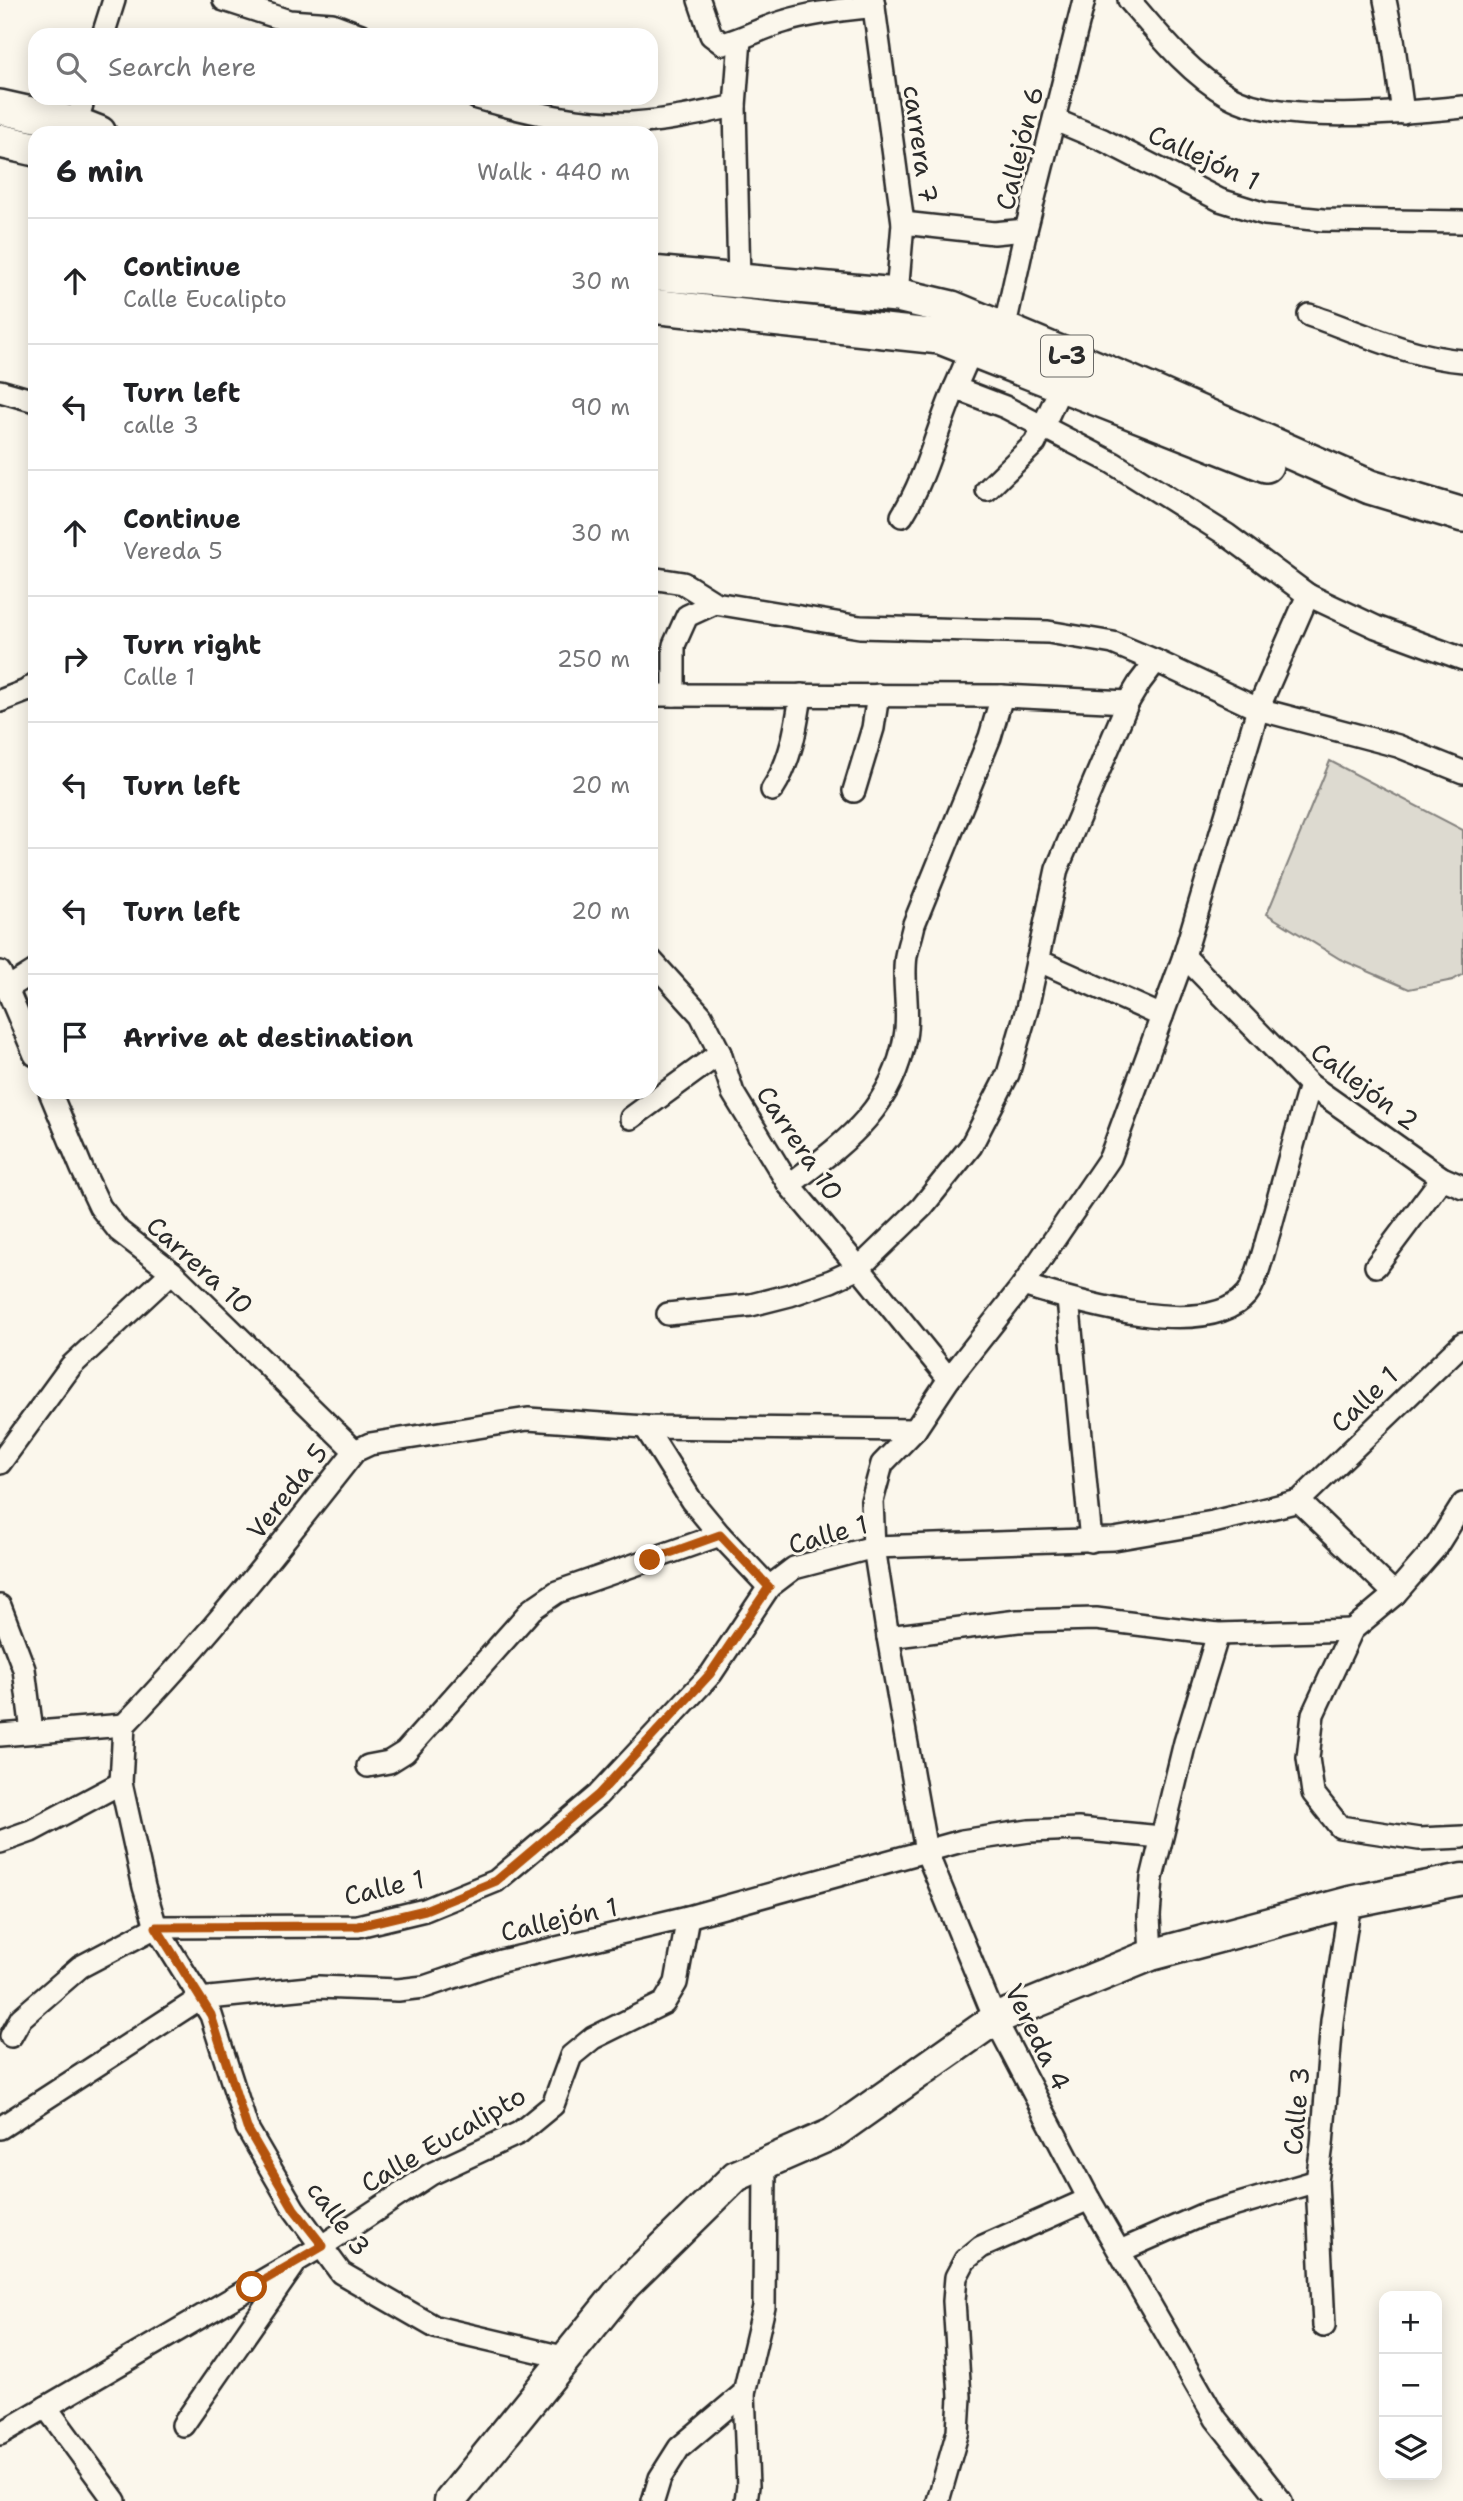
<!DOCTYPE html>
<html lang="en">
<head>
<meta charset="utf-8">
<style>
	:root { --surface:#fff; --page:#f6f6f6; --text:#202124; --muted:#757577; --line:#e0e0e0 }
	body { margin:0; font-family:"Shantell Sans",sans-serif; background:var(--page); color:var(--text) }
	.controls { position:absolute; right:21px; bottom:21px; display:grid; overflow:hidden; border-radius:14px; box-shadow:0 4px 18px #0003 }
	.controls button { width:63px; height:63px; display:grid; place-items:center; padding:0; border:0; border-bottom:2px solid var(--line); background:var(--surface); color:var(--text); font:35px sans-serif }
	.stop { position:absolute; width:21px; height:21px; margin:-16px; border:5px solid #b45309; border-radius:50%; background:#fff }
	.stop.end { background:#b45309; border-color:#fff; box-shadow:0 2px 7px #0008 }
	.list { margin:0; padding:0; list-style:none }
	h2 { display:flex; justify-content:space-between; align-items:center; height:91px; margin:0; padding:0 28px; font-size:30px }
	h2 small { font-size:23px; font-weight:400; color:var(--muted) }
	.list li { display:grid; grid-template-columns:46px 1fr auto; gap:21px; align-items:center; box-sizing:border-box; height:126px; padding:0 28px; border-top:2px solid var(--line) }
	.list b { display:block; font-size:26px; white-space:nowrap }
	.list p { margin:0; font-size:23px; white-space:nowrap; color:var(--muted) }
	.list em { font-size:23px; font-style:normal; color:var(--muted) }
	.icon { flex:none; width:38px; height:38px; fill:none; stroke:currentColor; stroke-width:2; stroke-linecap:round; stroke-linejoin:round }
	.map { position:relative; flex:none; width:1463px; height:2501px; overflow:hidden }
	.search { position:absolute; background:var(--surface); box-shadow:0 4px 18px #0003; left:28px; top:28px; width:630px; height:77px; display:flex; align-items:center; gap:18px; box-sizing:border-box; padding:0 24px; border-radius:21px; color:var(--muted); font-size:26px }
	.panel { position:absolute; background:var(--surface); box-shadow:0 4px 18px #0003; left:28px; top:126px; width:630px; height:973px; border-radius:21px }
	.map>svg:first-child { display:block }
	.green { fill:#dddad0; stroke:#84827e; stroke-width:2 }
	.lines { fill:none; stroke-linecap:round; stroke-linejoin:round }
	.minor-casing { stroke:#2b2b2b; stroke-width:26 }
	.secondary-casing { stroke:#2b2b2b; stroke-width:35 }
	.primary-casing { stroke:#2b2b2b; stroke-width:38 }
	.minor { stroke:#fbf7ec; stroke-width:21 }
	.secondary { stroke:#fbf7ec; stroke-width:30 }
	.primary { stroke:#fbf7ec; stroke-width:33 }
	.route { stroke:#b45309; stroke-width:9 }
	.labels { text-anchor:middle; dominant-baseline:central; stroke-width:6; stroke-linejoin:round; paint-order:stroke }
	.shield { fill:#fbf7ec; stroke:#696865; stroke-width:2 }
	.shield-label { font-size:24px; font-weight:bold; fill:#2b2b2b }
	.street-label { font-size:26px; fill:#2b2b2b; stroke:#fbf7ec }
</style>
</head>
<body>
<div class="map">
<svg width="1463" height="2501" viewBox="0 0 1463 2501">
	<rect width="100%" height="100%" fill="#fbf7ec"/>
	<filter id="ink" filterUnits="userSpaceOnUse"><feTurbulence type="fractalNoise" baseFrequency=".0143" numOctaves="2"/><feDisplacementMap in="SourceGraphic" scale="14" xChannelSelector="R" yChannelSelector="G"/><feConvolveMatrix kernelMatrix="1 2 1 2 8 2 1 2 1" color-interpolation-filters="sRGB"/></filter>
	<g filter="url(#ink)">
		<path class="green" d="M1330 761 1463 830V974L1453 980 1409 989 1340 959 1267 914Z"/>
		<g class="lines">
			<defs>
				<g id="minor">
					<path d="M224 0 289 21 332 24 361 35"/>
					<path d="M699 0 711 35 723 44C745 38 764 27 786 21 814 12 845 10 874 6"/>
					<path d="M873 0 903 223 897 295"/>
					<path d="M1129 0C1159 35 1189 73 1229 96 1280 125 1405 113 1463 107"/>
					<path d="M1385 0 1393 39 1403 113"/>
					<path d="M103 35 114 0"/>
					<path d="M477 98C527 112 581 125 633 123 667 121 702 113 735 106L740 39"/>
					<path d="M735 106 739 281"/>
					<path d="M1055 120 1103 140 1220 200 1265 214 1323 220 1463 222"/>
					<path d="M76 124 84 98"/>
					<path d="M903 223 994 233 1026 230 1084 0"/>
					<path d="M1309 315C1359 332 1410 357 1463 361"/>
					<path d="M1004 330 1026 230"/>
					<path d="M955 388 972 349"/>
					<path d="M0 391 35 401"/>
					<path d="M987 490 1035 443 1063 383"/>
					<path d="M902 516C927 476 936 431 955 388L1005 407 1113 463 1227 535 1308 595"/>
					<path d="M651 578 683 583 715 603"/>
					<path d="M651 695 1002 696 1128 702"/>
					<path d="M674 695V645L687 616 715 603 860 627 1048 632 1113 643 1156 661"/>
					<path d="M0 701 26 691 35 684"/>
					<path d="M772 790C791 761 796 729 801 695"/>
					<path d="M854 791 873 728 878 695"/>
					<path d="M1184 956 1310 1085 1442 1178 1463 1187"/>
					<path d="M651 960 701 1015 720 1053 733 1093 789 1185 859 1268 949 1379"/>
					<path d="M1037 960 1162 1016"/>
					<path d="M0 972 35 1055"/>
					<path d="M8 988 35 971"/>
					<path d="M50 1092 82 1169 100 1207 119 1231 172 1272 355 1451"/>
					<path d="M631 1118 720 1053"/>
					<path d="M789 1185C844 1143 892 1111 905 1037 910 1011 902 982 906 956 908 945 912 935 914 924L990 737 1002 696"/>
					<path d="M1376 1266 1442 1178"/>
					<path d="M1023 1285C1074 1301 1206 1342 1247 1294 1257 1282 1265 1245 1270 1229 1283 1181 1296 1133 1310 1085"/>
					<path d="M1068 1299 1091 1541"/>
					<path d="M668 1314 751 1305 790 1295 831 1281 859 1268 922 1207 971 1146 1008 1074 1027 1009 1057 869 1128 702 1140 682 1156 661 1258 709 1398 746 1463 772"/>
					<path d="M645 1427 691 1500 720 1535 769 1587"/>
					<path d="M0 1463 71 1366 172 1272"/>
					<path d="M1299 1501 1395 1594"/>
					<path d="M1463 1504 1436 1547 1395 1594 1352 1630 1313 1714 1308 1758 1313 1793 1340 1827 1419 1839 1463 1837"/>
					<path d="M0 1606 24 1669 32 1732"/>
					<path d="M888 1637 1018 1621 1096 1619 1218 1634 1352 1630"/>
					<path d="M0 1735 124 1725"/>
					<path d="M368 1766 389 1762 405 1752 532 1609 557 1592 720 1535"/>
					<path d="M0 1842 31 1831 121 1783"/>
					<path d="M1151 1955 1149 1916 1152 1878 1185 1742 1218 1634"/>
					<path d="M11 2036 21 2018 80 1967 156 1927 358 1926 425 1910 496 1881 598 1795 711 1674 769 1587 794 1568 874 1547 1114 1539 1213 1522 1299 1501 1463 1343"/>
					<path d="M0 2128 199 1999 318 1987 398 1990 424 1987 501 1961 688 1917 962 1841 1029 1831 1078 1829 1161 1837"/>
					<path d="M1120 2251 1202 2215 1317 2181"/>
					<path d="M1324 2326 1317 2181 1322 2145 1332 2021 1350 1902"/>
					<path d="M567 2358 435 2327 341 2273 294 2209 247 2128 211 2015 156 1927 144 1887 121 1783 124 1725C207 1639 281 1545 355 1451L370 1444 528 1419 645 1427 915 1430"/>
					<path d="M744 2393 748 2486 746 2501"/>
					<path d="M46 2407 115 2501"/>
					<path d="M183 2425 294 2265"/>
					<path d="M0 2434 322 2246 431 2174 519 2133 553 2105 571 2056 593 2038 664 2003 676 1983 688 1917"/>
					<path d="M653 2501 660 2478 679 2448 744 2393 764 2307 765 2163"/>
					<path d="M938 2501 958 2431 960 2397 954 2301 956 2277 965 2260 981 2247 1089 2199"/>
					<path d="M1281 2501 1216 2419 1089 2199 995 2019 926 1851 888 1637 874 1547 872 1501 882 1464 915 1430 949 1379 1023 1285 1110 1158 1184 956 1258 709 1308 595 1376 627 1463 659"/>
				</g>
				<path id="secondary" d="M450 2501 625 2285 736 2176 832 2134 995 2019 1151 1955 1350 1902 1463 1879"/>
				<g id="primary">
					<path d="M0 107 76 124 99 133"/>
					<path d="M0 141 35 149"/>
					<path d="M651 273 897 295 952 308 1132 383 1370 487 1463 515"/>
					<path d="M651 306 940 337 1266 465"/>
				</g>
			</defs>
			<use href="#minor" class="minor-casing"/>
			<use href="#secondary" class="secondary-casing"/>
			<use href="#primary" class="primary-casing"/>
			<use href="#minor" class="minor"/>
			<use href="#secondary" class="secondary"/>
			<use href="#primary" class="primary"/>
		</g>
	</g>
	<g class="lines" filter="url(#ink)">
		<path class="route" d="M252 2287 323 2246 294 2209 247 2128 211 2015 156 1927 358 1926 425 1910 496 1881 598 1795 710 1674 769 1587 720 1535 650 1560"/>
	</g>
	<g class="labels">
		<rect class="shield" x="1041" y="335.5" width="52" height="41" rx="5"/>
		<g class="shield-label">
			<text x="1067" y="356">L-3</text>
		</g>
		<g class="street-label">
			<text transform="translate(921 144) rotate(82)">carrera 7</text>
			<text transform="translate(1019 148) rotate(-76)">Callejón 6</text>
			<text transform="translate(1204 157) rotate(25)">Callejón 1</text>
			<text transform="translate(1365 1086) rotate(37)">Callejón 2</text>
			<text transform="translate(800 1143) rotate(56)">Carrera 10</text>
			<text transform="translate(200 1265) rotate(42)">Carrera 10</text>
			<text transform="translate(1364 1399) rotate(-44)">Calle 1</text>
			<text transform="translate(287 1491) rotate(-52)">Vereda 5</text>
			<text transform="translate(828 1534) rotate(-16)">Calle 1</text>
			<text transform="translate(384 1887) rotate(-13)">Calle 1</text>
			<text transform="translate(559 1919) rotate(-13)">Callejón 1</text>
			<text transform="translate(1038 2037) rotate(64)">Vereda 4</text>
			<text transform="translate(1296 2111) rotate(-85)">Calle 3</text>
			<text transform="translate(443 2139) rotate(-30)">Calle Eucalipto</text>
			<text transform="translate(339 2218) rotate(53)">calle 3</text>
		</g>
	</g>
</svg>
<div class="controls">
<button>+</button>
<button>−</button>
<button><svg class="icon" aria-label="layers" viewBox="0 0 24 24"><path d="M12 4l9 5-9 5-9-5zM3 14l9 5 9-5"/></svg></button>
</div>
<div class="stop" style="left:252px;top:2287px"></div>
<div class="stop end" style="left:650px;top:1560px"></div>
<div class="search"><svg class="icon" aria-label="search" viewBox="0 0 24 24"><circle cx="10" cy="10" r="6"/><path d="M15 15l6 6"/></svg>Search here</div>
<section class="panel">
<h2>6 min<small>Walk · 440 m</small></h2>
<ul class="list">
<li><svg class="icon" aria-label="ahead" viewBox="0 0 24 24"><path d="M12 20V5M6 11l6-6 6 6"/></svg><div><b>Continue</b><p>Calle Eucalipto</p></div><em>30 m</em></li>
<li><svg class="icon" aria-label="left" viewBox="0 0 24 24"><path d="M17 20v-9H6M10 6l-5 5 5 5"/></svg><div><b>Turn left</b><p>calle 3</p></div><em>90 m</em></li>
<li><svg class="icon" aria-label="ahead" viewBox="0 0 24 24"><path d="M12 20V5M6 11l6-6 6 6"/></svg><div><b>Continue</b><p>Vereda 5</p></div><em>30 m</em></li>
<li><svg class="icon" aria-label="right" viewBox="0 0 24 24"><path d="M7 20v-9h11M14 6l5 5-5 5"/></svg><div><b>Turn right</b><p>Calle 1</p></div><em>250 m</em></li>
<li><svg class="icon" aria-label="left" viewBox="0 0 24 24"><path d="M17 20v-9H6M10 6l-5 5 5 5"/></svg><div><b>Turn left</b></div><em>20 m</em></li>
<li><svg class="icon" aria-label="left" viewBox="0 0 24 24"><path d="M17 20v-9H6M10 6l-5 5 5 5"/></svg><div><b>Turn left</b></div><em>20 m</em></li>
<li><svg class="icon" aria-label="arrive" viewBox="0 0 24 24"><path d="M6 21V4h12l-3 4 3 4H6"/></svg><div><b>Arrive at destination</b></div></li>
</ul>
</section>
</div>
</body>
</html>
